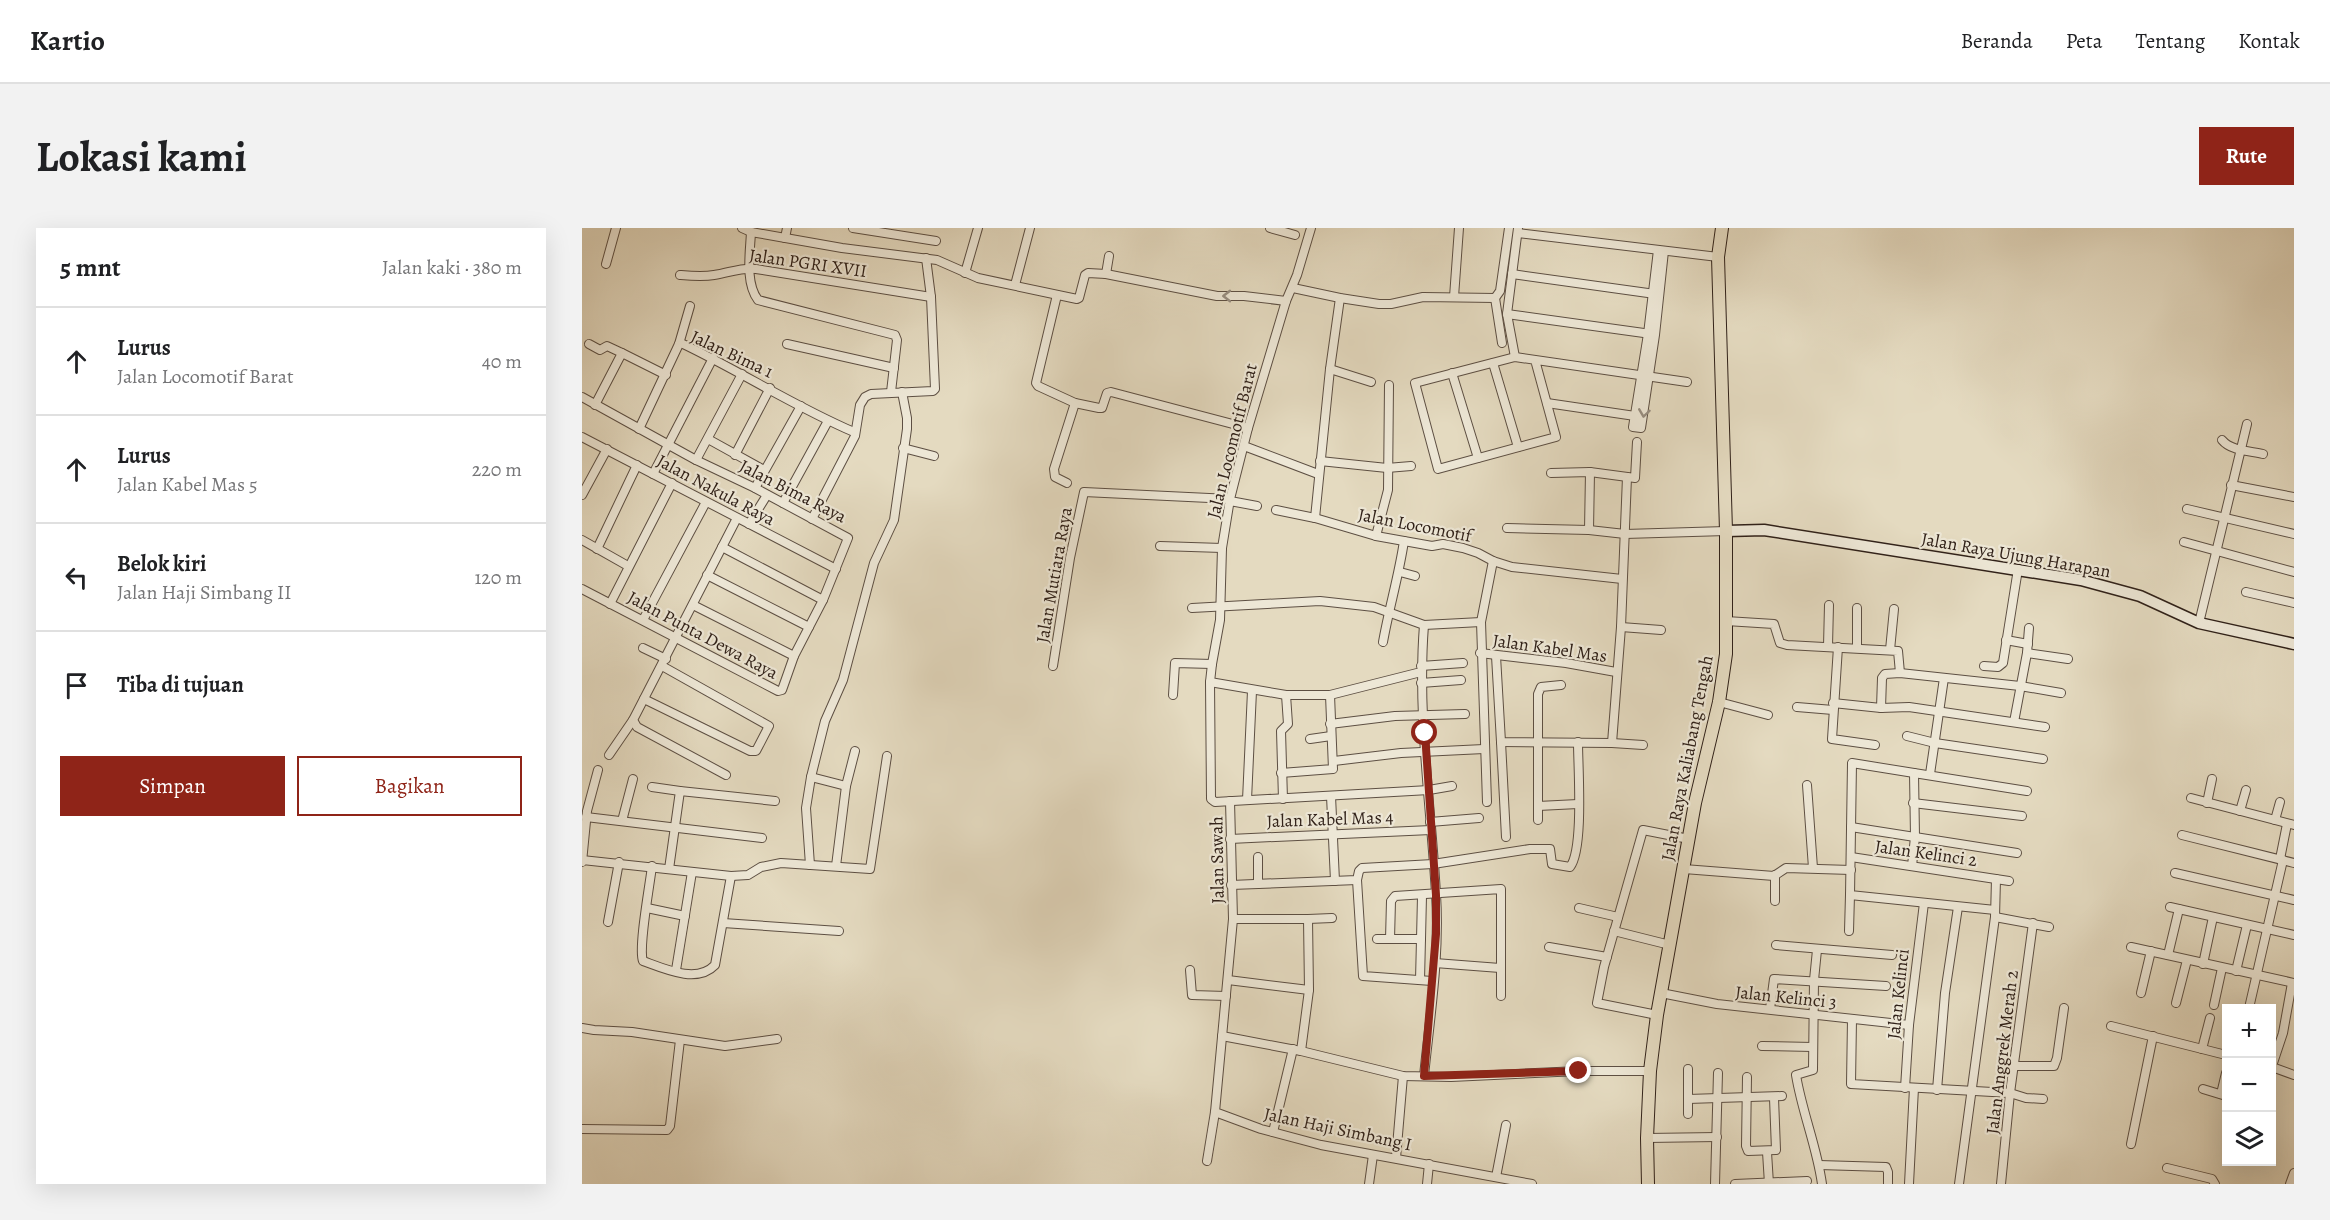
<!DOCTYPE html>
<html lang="id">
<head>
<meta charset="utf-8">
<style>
	:root { --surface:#fff; --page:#f2f2f2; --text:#202124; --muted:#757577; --line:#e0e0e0; --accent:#8f2418 }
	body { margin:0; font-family:Alegreya,serif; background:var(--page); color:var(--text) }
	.controls { position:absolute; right:18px; bottom:18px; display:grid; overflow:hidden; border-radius:0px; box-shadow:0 6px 24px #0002 }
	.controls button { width:54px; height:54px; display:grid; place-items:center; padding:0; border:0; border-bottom:2px solid var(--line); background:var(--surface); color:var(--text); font:30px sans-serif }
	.stop { position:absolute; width:18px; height:18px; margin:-14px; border:4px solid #8f2418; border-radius:50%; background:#fff }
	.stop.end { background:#8f2418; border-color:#fff; box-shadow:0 2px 6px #0008 }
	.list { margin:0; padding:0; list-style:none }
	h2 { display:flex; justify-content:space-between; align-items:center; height:78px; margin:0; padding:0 24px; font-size:26px }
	h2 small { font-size:20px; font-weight:400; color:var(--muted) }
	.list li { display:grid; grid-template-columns:39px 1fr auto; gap:18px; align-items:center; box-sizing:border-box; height:108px; padding:0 24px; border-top:2px solid var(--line) }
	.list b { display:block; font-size:22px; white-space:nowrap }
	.list p { margin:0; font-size:20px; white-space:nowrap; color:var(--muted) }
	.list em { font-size:20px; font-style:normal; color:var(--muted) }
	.actions { display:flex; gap:12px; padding:18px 24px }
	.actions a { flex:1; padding:14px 0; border:2px solid var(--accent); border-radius:0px; text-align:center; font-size:21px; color:var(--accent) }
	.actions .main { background:var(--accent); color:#fff }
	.icon { flex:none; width:33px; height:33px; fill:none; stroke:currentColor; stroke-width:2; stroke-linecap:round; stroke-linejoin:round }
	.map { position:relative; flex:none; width:1712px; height:956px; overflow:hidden; border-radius:0px }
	header { display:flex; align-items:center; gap:36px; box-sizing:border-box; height:84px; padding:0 30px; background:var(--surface); border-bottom:2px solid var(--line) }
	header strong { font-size:28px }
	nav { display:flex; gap:33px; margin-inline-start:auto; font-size:21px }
	.intro { display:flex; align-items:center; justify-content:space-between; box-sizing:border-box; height:144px; padding:0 36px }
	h1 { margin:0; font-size:42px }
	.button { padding:15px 27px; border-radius:0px; background:var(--accent); color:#fff; font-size:21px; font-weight:700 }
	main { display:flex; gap:36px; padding:0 36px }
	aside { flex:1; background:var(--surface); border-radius:0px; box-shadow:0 6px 24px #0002 }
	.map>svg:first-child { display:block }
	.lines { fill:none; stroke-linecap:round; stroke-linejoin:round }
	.street-casing { stroke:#5d4f43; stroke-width:10 }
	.secondary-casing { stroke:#302119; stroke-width:13 }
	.primary-casing { stroke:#302119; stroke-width:14 }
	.street { stroke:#ede7d6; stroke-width:8 }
	.secondary { stroke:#ede7d6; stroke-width:10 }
	.primary { stroke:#e4dac0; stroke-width:12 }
	.oneway { stroke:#988e81 }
	.route { stroke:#8f2418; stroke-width:8 }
	.labels { text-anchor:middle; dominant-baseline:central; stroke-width:4.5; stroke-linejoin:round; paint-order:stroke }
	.street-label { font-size:18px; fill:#302119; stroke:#ede7d6 }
</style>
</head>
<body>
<header>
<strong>Kartio</strong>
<nav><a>Beranda</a><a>Peta</a><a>Tentang</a><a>Kontak</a></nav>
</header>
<div class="intro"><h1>Lokasi kami</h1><a class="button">Rute</a></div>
<main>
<aside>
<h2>5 mnt<small>Jalan kaki · 380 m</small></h2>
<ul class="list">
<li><svg class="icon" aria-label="ahead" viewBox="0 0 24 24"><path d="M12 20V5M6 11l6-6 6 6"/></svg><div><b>Lurus</b><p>Jalan Locomotif Barat</p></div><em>40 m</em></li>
<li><svg class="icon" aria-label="ahead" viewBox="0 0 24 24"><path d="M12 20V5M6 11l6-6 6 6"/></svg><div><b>Lurus</b><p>Jalan Kabel Mas 5</p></div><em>220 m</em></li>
<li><svg class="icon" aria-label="left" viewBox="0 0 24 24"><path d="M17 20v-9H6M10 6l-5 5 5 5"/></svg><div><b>Belok kiri</b><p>Jalan Haji Simbang II</p></div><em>120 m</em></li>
<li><svg class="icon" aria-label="arrive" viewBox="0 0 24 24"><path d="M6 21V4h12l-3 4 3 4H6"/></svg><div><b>Tiba di tujuan</b></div></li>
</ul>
<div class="actions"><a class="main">Simpan</a><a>Bagikan</a></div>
</aside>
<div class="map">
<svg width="1712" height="956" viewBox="0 0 1712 956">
	<rect width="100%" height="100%" fill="#e4dac0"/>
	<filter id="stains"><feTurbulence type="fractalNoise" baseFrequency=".00333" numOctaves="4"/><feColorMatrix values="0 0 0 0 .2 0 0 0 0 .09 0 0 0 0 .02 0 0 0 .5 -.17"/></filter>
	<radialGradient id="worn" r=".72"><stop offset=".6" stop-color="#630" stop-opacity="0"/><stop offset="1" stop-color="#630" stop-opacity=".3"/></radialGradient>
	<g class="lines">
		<defs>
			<g id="street">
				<path d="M160 0 169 4 260 20 355 32 396 50 495 71 497 70 503 47 506 45 524 46 635 68H662L704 73"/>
				<path d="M271 0 354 13"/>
				<path d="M688 0 713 7"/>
				<path d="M729 0 715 47 704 73 666 200 648 271 640 320 638 392 630 436 628 454 629 571 633 574 847 562 870 558"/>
				<path d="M169 4C168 25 163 55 176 72L313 107 315 112 309 164"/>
				<path d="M936 5 1136 29"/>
				<path d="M203 10 205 0"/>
				<path d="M1076 22 1066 106 1051 199 1059 200 1073 107 1082 23"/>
				<path d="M24 36 34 0"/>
				<path d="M383 45 396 0"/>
				<path d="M524 46 527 28"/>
				<path d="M930 46 1073 66"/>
				<path d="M98 47C110 48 121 49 132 47 147 45 159 39 174 41L349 69"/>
				<path d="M433 57 448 0"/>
				<path d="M711 60 758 70 797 76H809L841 69 913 70 918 63 927 0"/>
				<path d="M475 67 454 155 456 158 493 175 517 180H520L525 165 529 164 666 200"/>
				<path d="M872 69 877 0"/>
				<path d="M913 70 920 115"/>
				<path d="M925 86 1069 106"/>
				<path d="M7 116 18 122 25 118 40 125"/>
				<path d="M97 116 99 115C158 143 213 179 272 204"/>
				<path d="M205 116 312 140"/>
				<path d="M933 129 925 86 936 0"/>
				<path d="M953 132 974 209 856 241 833 155 933 129 1105 154"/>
				<path d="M911 135 936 219"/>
				<path d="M748 141 789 154"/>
				<path d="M870 145 896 230"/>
				<path d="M0 169 114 232 173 260 266 310 241 372 212 428 200 462 196 463 0 361"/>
				<path d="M965 175 1053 188"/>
				<path d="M13 177 40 125 84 147"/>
				<path d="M57 201 97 116 108 78"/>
				<path d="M0 209 254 341"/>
				<path d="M126 211 182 242"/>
				<path d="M1640 212C1649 223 1668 223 1681 226"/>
				<path d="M662 218 736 246"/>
				<path d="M321 220 352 228"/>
				<path d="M153 227 188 160"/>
				<path d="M114 232 160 146"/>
				<path d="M738 233 805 240 829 238"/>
				<path d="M969 245 1008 244 1053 250 1055 214"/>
				<path d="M71 246 131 130"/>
				<path d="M485 255 473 249 472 241 493 175"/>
				<path d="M1649 257 1712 269"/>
				<path d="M173 260 219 178"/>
				<path d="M0 267 25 221"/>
				<path d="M648 273 675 278"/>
				<path d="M201 275 246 193"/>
				<path d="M1605 281 1712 306"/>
				<path d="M694 282 733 290 794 308 850 318 861 316 881 320 896 325 911 333 930 339 1040 351"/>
				<path d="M733 290 748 141 758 70"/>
				<path d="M230 291 273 208 278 177 283 169 289 166 351 163 353 161 349 69 344 30"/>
				<path d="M167 296 185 267"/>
				<path d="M925 300 1007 302 1043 306 1144 303"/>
				<path d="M1007 302 1008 244"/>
				<path d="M794 308 806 262 807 157"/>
				<path d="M0 312 46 338"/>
				<path d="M1602 314 1712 344"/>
				<path d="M578 318 640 320"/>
				<path d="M140 319 241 372"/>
				<path d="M15 321 55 237"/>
				<path d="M818 344 833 348"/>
				<path d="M125 347 227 399"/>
				<path d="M1664 364 1712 375"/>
				<path d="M28 376 90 255"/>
				<path d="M111 377 212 428"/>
				<path d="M610 380 738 373 792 379 842 397 899 394"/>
				<path d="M1275 380V420"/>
				<path d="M61 392 124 274"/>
				<path d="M1144 393 1192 396 1198 415 1205 417 1316 423 1318 445"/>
				<path d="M1617 395 1665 196"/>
				<path d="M842 397C835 487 849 577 854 666 858 727 848 788 842 848"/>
				<path d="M1039 399 1079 402"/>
				<path d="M1424 412 1446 416"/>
				<path d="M801 414C807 380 817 347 822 313"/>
				<path d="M1246 418 1247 377"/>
				<path d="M1256 419 1250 511 1293 517"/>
				<path d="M61 420 84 431"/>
				<path d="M1308 422 1312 381"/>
				<path d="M898 425 984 435 1034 444"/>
				<path d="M1445 425 1486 431"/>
				<path d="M914 428 919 514 1030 515 1039 399 1045 249"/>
				<path d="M471 438 488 330 502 264 648 271"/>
				<path d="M839 438 881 435"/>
				<path d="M1402 438 1416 439 1421 435 1436 341"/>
				<path d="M628 454 704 467H748L839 444"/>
				<path d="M839 455 879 452"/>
				<path d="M591 467 593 435 630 436"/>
				<path d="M62 471 168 523H174L187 498 80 438"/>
				<path d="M1137 474 1186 487"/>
				<path d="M1251 475 1299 480 1327 479 1463 499"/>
				<path d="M1215 479 1251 482"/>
				<path d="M1299 480 1300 450 1303 446 1318 445 1438 458 1479 465"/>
				<path d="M1432 494 1445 425 1447 400"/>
				<path d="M748 496 813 488 883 486"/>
				<path d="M1325 508 1353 515 1461 531"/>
				<path d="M728 511 749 508"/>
				<path d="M919 514 924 609"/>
				<path d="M1030 515 1061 517"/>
				<path d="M27 527 51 492"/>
				<path d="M752 533 819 525 902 521"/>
				<path d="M699 545 751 541 748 467"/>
				<path d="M1332 545 1270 535 1268 667 1413 682"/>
				<path d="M1348 546 1362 450"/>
				<path d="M144 547 55 499 51 492 155 290"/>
				<path d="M229 549 264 558"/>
				<path d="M1225 557 1231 640"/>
				<path d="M70 559 98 563"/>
				<path d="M749 568 753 653"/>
				<path d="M1609 570 1712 597"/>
				<path d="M701 571 699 503 706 496 704 467"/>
				<path d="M665 572 670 463"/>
				<path d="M648 573 651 691 633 884 679 901 739 917 950 956"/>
				<path d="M905 574 899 394 911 333"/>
				<path d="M1331 575 1440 588"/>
				<path d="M1625 575 1630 551"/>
				<path d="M956 578 996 576"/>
				<path d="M1658 583 1664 562"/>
				<path d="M4 589 180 610"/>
				<path d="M956 592V466L959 459 979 457"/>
				<path d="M1693 592 1698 574"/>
				<path d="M40 593 51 551"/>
				<path d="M848 594 897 590"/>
				<path d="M1269 599 1435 625"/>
				<path d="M1600 607 1712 635"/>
				<path d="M648 611 849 602"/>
				<path d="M1269 629 1427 653"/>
				<path d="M1698 631 1705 596"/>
				<path d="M0 632 149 648 166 647 179 639 199 635 288 641 305 528"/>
				<path d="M0 634 5 583 16 542"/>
				<path d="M228 637 224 580 229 549 243 493 261 452 292 335 312 292 325 201V190L320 164"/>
				<path d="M70 638C68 656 56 720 61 733 83 741 115 756 133 737L149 648"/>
				<path d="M254 638 264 558 273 523"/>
				<path d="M1330 638 1333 609 1332 545 1445 563"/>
				<path d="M87 641 98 563 193 573"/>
				<path d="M1102 641 1192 648 1204 640 1269 642"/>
				<path d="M1593 645 1712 672"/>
				<path d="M775 652 781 748 850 753"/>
				<path d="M676 656V629"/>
				<path d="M649 657 775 652 777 643 780 640 851 636 948 621H968L970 636 988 639C1002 621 996 540 996 514"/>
				<path d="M1193 673V647"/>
				<path d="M1588 679 1712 707"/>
				<path d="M65 680 103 688"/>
				<path d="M997 680 1036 689"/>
				<path d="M1413 689 1467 699"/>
				<path d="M651 691H726L727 762 719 823"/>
				<path d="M726 691 750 690"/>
				<path d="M26 694 37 634"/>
				<path d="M141 695 257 703"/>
				<path d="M1032 703 1088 717"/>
				<path d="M1267 703 1268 667"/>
				<path d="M795 711H839L838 752"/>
				<path d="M808 711 809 673 813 668 919 661V768"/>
				<path d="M839 711 840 668"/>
				<path d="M1194 717 1310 727"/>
				<path d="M967 719 1025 729"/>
				<path d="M1549 719 1712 755"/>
				<path d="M1235 722 1232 752 1231 842 1214 847C1220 884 1235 919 1240 956"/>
				<path d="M1586 727 1597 681"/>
				<path d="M853 735 918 740"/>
				<path d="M1621 736 1631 689"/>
				<path d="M94 742 110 644"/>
				<path d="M608 742 610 767 644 768"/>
				<path d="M1654 743 1665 697"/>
				<path d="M646 752 727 762"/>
				<path d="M1079 765 1135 776 1327 797"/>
				<path d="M1559 765 1569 723"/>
				<path d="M1594 775 1605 732"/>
				<path d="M1632 777 1640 740"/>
				<path d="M1667 780 1701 632"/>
				<path d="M1188 781 1192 751 1304 758"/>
				<path d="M1075 787 1015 775 1022 739 1061 602 1107 611"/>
				<path d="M1270 791 1269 856 1428 865 1444 870 1461 871"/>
				<path d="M1529 798 1644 827"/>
				<path d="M0 800 12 802 50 804 143 818 195 811"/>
				<path d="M640 808 719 823 821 848 869 849 997 843H1068"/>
				<path d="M1180 818 1231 819"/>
				<path d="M1620 821 1628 790"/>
				<path d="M1433 838H1472L1475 830 1482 780"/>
				<path d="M1690 838 1701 805 1710 755"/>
				<path d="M1690 839 1712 847"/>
				<path d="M1165 849 1164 918 1166 923 1194 922 1192 870"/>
				<path d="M1323 860 1327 797 1342 675"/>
				<path d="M1621 861 1644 868"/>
				<path d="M1355 862 1363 765 1376 679"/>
				<path d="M1639 866 1644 845"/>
				<path d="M1106 871 1200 868"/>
				<path d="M1106 886V841"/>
				<path d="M0 901 85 902 88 898 98 812"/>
				<path d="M691 904 711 821"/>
				<path d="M1065 910 1135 909"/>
				<path d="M1549 916 1571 808"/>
				<path d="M1185 924 1187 956"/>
				<path d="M814 930 821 848"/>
				<path d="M625 933 633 884"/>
				<path d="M1237 937 1304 939 1306 944V956"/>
				<path d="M1585 940 1630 951 1633 956"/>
				<path d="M914 949 924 897"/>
				<path d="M787 956 791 927"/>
				<path d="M845 956 847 936"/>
				<path d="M1133 956 1136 845"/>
				<path d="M1153 956 1225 953"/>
				<path d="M1327 956 1332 860"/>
				<path d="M1377 956 1413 689 1414 651"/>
				<path d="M1419 956 1428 865 1451 695"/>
				<path d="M1708 956 1712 945"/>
			</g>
			<path id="secondary" d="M1144 303 1182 302 1499 352 1558 368 1617 395 1712 416"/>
			<path id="primary" d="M1066 956 1065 910 1068 843 1075 787 1113 575 1137 474 1144 426V303L1136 29 1140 0"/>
		</defs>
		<use href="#street" class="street-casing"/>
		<use href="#secondary" class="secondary-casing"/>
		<use href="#primary" class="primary-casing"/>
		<use href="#street" class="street"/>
		<use href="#secondary" class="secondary"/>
		<use href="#primary" class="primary"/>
	</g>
	<defs><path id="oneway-chevron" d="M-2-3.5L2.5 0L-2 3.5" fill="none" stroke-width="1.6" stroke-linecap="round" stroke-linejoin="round" transform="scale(1.5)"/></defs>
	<g class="oneway">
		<use href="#oneway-chevron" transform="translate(645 68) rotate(-180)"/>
		<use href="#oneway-chevron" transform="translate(1062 185) rotate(98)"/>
	</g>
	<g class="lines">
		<path class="route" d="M843 505 854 667V706L842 848 997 843"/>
	</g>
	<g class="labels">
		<g class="street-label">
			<text transform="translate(226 35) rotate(8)">Jalan PGRI XVII</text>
			<text transform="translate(150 126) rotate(25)">Jalan Bima 1</text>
			<text transform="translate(650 213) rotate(-76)">Jalan Locomotif Barat</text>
			<text transform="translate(134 262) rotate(28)">Jalan Nakula Raya</text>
			<text transform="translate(211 263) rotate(27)">Jalan Bima Raya</text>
			<text transform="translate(833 297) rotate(11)">Jalan Locomotif</text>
			<text transform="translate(1434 327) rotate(10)">Jalan Raya Ujung Harapan</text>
			<text transform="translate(472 347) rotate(-80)">Jalan Mutiara Raya</text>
			<text transform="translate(121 407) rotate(28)">Jalan Punta Dewa Raya</text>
			<text transform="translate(968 420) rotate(8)">Jalan Kabel Mas</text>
			<text transform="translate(1105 530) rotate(-79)">Jalan Raya Kaliabang Tengah</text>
			<text transform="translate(748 591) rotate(-2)">Jalan Kabel Mas 4</text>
			<text transform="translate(1344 625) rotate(8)">Jalan Kelinci 2</text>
			<text transform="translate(635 632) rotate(-91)">Jalan Sawah</text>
			<text transform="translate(1316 766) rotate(-84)">Jalan Kelinci</text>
			<text transform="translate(1204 769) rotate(6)">Jalan Kelinci 3</text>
			<text transform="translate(1420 824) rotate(-83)">Jalan Anggrek Merah 2</text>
			<text transform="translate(756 901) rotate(12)">Jalan Haji Simbang I</text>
		</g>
	</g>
	<rect width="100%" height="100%" filter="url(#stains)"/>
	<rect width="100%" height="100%" fill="url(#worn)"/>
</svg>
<div class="controls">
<button>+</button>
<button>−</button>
<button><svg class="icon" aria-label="layers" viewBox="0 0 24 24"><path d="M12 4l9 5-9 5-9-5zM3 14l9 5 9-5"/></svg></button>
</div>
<div class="stop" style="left:843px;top:505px"></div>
<div class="stop end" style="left:997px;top:843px"></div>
</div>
</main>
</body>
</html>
